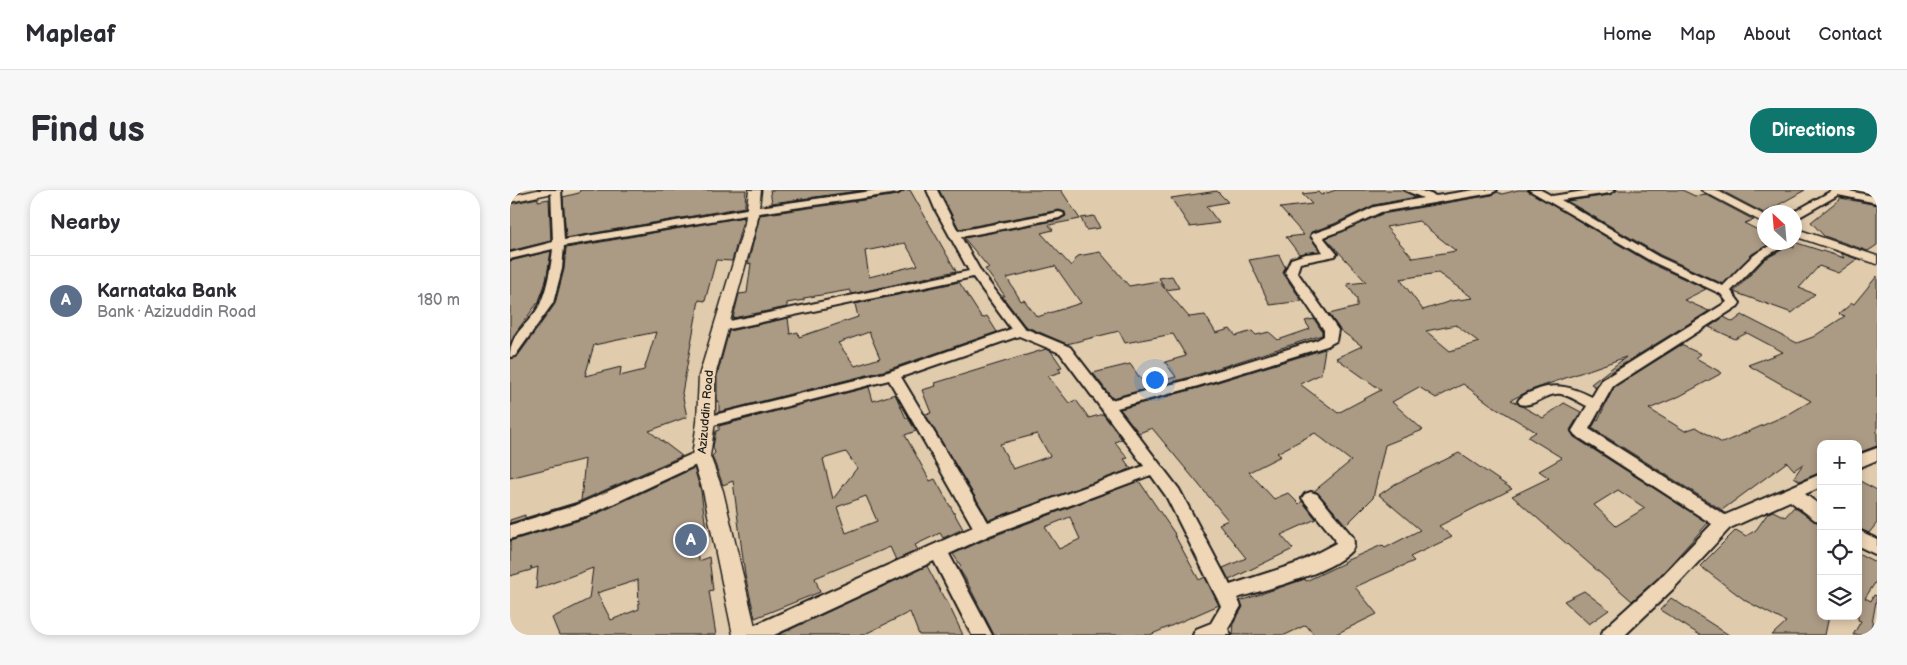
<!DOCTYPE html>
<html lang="en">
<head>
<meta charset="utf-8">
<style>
	:root { --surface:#fff; --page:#f7f7f7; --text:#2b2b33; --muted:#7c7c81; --line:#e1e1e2; --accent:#0f766e }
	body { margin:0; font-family:"Balsamiq Sans",sans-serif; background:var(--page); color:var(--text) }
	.controls { position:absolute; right:15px; bottom:15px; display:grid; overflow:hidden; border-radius:10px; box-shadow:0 2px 8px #0003 }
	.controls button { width:45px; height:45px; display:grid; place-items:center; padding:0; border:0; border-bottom:1px solid var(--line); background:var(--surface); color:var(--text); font:25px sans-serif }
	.compass { position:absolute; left:1247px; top:15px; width:45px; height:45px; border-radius:50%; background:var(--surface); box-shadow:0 2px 8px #0003; rotate:334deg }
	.you { position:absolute; left:644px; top:189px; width:18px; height:18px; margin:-12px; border:4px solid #fff; border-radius:50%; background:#1a73e8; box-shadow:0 0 0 8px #1a73e833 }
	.badge { display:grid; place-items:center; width:32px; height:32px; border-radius:50%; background:var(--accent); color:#fff; font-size:16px; font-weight:700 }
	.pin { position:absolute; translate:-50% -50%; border:2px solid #fff; box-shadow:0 1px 5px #0006 }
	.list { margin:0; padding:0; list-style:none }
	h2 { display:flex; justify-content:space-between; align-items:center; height:65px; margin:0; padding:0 20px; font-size:21px }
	h2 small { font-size:16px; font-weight:400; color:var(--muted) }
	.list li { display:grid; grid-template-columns:32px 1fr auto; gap:15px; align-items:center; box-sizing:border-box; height:90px; padding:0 20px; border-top:1px solid var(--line) }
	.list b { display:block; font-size:19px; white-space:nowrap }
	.list p { margin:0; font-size:16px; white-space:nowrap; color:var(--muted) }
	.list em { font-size:16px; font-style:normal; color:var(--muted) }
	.icon { flex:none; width:28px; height:28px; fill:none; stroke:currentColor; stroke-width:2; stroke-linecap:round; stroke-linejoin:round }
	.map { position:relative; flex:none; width:1367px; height:445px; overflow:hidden; border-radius:20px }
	header { display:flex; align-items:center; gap:30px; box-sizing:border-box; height:70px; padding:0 25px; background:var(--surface); border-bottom:1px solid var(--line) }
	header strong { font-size:24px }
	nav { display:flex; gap:28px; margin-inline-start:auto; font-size:18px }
	.intro { display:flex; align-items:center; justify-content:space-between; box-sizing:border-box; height:120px; padding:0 30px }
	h1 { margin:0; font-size:35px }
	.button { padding:12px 22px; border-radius:20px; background:var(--accent); color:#fff; font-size:18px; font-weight:700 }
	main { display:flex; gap:30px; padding:0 30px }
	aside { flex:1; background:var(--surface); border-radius:20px; box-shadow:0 2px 8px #0003 }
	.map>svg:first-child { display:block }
	.building { fill:#ab9a84; stroke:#1c1c1c; fill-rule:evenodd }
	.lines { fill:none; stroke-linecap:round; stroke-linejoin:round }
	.minor-casing { stroke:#1c1c1c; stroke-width:4 }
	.tertiary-casing { stroke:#1c1c1c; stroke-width:3 }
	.minor { fill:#eed6b6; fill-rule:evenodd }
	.tertiary { fill:#eed6b6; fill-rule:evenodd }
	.labels { text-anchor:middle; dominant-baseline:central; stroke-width:5; stroke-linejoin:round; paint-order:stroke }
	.street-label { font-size:12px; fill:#1c1c1c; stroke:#eed6b6 }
</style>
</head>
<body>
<header>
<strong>Mapleaf</strong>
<nav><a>Home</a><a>Map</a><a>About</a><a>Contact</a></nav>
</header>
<div class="intro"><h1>Find us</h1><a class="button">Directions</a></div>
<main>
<aside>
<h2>Nearby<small></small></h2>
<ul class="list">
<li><span class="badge" style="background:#5c6f8a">A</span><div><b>Karnataka Bank</b><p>Bank · Azizuddin Road</p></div><em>180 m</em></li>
</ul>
</aside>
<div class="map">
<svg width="1367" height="445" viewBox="0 0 1367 445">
	<rect width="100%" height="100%" fill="#e1cbad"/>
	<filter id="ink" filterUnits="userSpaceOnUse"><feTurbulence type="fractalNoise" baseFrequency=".02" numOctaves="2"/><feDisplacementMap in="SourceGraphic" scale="10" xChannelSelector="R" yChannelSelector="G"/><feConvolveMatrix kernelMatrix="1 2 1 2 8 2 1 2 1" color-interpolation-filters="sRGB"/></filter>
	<g filter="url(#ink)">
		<g class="building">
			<path d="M70 0H236L235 14V17L56 48 53 7 69 3Z"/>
			<path d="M260 0H355L262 13Z"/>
			<path d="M395 0H400L446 81 342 104 340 100 294 108V110L277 113V117L223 128 229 104 237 103 241 73 238 74 250 25 388 5ZM395 53 408 75 359 87 355 61Z"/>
			<path d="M429 0H551L570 29 539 35 543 40 531 43 561 76 568 66 590 62 619 96 648 91 655 99 649 88 662 86 669 98 656 100 679 127 695 125 706 143 720 139 726 146 742 141 746 145 759 142 768 150 800 139 795 131 804 129 812 141V145L677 188 602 208 583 183 620 174 635 195 666 187 655 172 676 166 663 144 615 153 609 141 557 154 515 136 492 106H495L475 79 479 78 454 48 549 30 556 26 555 22 549 20 449 39ZM545 76 571 113 527 127 514 110 511 111 497 88Z"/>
			<path d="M826 0H892L906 7 864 15 824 34 801 42 800 47 810 61 789 64 776 47 794 45 770 18 802 14 792 4 808 2 811 5Z"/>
			<path d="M1008 0H1017L1140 73 1196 99 1174 110 1199 121 1091 188 1086 197 1081 194 1116 167 1021 200 1001 210 1033 228 1054 213 1071 222 1060 240 1064 247 1198 333 1148 388 1122 411 1002 306 1039 288 1029 281 1052 268 1018 247 1026 242 980 214 953 194 926 208 909 197 882 212 913 240 875 255 863 308 836 335 808 303 804 301 841 271 805 243 767 263 771 266 739 282 764 309 778 303 789 314 792 311 806 329 771 345 783 359 719 390 713 378 736 368 709 334 718 330 642 238 629 243 610 219 688 198 815 159 811 184 790 194 828 223 871 200 826 168 852 156 830 140 819 124 847 117V109L837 94 856 92 816 48 872 24 982 5 987 2 992 4ZM909 31 917 38 946 61 903 68 876 37ZM928 83 963 108 941 111 913 120 890 89ZM946 135 969 152 940 161 916 141ZM1108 300 1135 318 1106 336 1084 315Z"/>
			<path d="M1107 0H1172L1185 6 1195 4 1244 30 1234 33 1254 43V53L1258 55 1242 64 1213 94 1150 65 1057 11 1100 5Z"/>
			<path d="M1210 0H1295L1254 23Z"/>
			<path d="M707 1 718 12 696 16 709 33 680 37 661 8Z"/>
			<path d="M28 8V11L39 9 41 51 0 61V14Z"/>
			<path d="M1331 8 1367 15V55L1358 61 1314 46 1301 32Z"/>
			<path d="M584 26 590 38 576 40 571 28Z"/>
			<path d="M234 27 222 71 206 70 195 111 189 110 172 203 177 227 139 241 172 266 66 313 0 333V330L15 325V328L71 311 75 269 0 288V169L7 167 45 114 54 79 56 58ZM146 142 134 180 110 186 111 177 75 186 84 155Z"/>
			<path d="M1284 52 1334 68 1330 63 1347 69 1328 83 1309 76 1289 98 1305 104 1282 123 1224 102 1255 69 1279 56 1284 58Z"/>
			<path d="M41 61 36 92 29 111 6 142 0 155V71Z"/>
			<path d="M769 65 775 77 773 83 792 111 760 115 739 70Z"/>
			<path d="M1367 86V256L1351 262 1348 260V254H1311V282L1290 291 1284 287 1293 274 1284 280 1277 272 1212 320 1082 238 1087 229 1088 230 1104 197 1171 155 1191 164 1186 168 1212 183 1170 206 1139 219 1175 241 1186 237 1212 253 1279 224 1301 211 1238 175 1273 162 1237 143 1225 149 1199 137 1214 127 1223 132 1232 125 1287 153 1303 147 1335 126 1329 124 1342 113 1344 114Z"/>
			<path d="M449 92 472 128 477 126 487 142 377 180 209 222V211L207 212V186L219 141 278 128 280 144 288 142 289 147 348 127 345 114ZM359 142 370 168 345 176 328 153Z"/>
			<path d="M536 159 541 161 552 177 548 178 551 182 538 186 559 213 566 210 579 228 593 224 612 249 605 252 618 268 614 269 621 279 479 330 415 224 421 223 412 200 426 196 425 193ZM527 244 540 266 503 279 490 254Z"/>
			<path d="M359 197 363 211 385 204 396 228H398L406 241 395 245 420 291 425 289 453 339 433 348 430 343 405 355 408 360 386 370 380 357 305 388 310 402 245 428 235 385 223 291 213 295 202 266 205 263 203 257 206 241 209 240V236ZM336 262 347 278 323 309 313 269ZM356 306 367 331 336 343 327 317Z"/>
			<path d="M949 263 1002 299 929 336 942 347 900 367 904 371 845 397 867 424 824 445H804L796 435 775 445H723L724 432 733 417 730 411 795 389 796 391 834 373 833 372 872 355 875 358 910 340 869 305 885 294Z"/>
			<path d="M184 278 191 301 196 339 187 340 188 371 199 367 203 400 199 401 206 445H49L42 428 79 409 83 378 26 399 28 377 22 379 21 376V380L0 386V351L80 327ZM128 390 129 419 101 430 87 403Z"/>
			<path d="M1348 290 1367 300V333L1359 343 1348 338Z"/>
			<path d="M629 291 665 344H664L689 390 695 387 709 415 640 445H484L455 388 448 377 451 376 443 364 481 347ZM560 327 570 349 549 359 535 337Z"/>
			<path d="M1284 317 1304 331 1311 333V426H1319L1315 445H1262L1276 432 1236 411 1190 376 1226 340 1236 346 1246 340 1258 323 1263 321 1275 327Z"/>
			<path d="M1348 363 1367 373V390L1355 408 1361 411 1364 405 1367 406 1360 445H1343L1351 431 1348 430Z"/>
			<path d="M417 376 435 410 436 409 453 445H409L400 422 353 445H268Z"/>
			<path d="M1074 401 1099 420 1079 434 1054 411Z"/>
			<path d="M1161 408 1219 445H1190L1150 420Z"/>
		</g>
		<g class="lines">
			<defs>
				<g id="minor">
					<path d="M41 0H51L54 50 242 18 368 0H393L388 3 242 24 54 56 52 79 43 113 5 166 0 167C0 140 22 134 31 112 38 95 41 76 43 59L0 69V63L43 52Z"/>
					<path d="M417 0H427L448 41 549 22 553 23 554 25 549 28 451 47 471 82 514 138 560 157 601 210 678 190 807 150 814 146V140L775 82 781 69 796 64 813 62 801 46 802 44 825 36 864 17 913 8 894 0H909L926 6 964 0H987L982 3 871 22 833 40 813 47 827 64 825 66 790 73 787 82 828 140 826 151 817 156 688 196 607 218 669 299 720 395 788 373 826 353 825 349 795 312 792 308 795 304 801 302 807 304 843 347C844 352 845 357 841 361 819 384 757 399 727 408L731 416 718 439 721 445H683L686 439 701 433 711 416 656 306 641 285 480 345 439 364 482 445H462L424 371 264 445H233L236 439 463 337 379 190 196 237 191 236 188 232 191 228 196 227 378 182 501 139 463 87 210 141 204 137 210 133 459 81 425 19ZM509 146 550 163 634 276 478 332 391 187Z"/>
					<path d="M1019 0H1031L1042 6 1081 0H1105L1100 3 1051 10 1149 67 1213 96C1235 74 1249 52 1282 52L1254 67 1221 101 1230 113 1228 116 1103 196 1079 239 1215 325 1311 284V297L1295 304 1311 316V331L1305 330 1280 311 1220 338 1163 399 1115 445H1091L1094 439 1149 389 1202 334 1065 245 1062 241 1077 216C1069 212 1060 206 1051 204 1036 202 1024 218 1010 214L1008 211C1011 206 1018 203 1024 201 1046 192 1062 197 1082 207L1092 190 1217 112 1211 104 1141 71Z"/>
					<path d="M1323 0H1335L1367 7V13L1328 5 1284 30V22Z"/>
					<path d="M1367 258V270L1348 278V265Z"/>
					<path d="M191 260 197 262 199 266 197 270 79 325 0 349V335L67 315Z"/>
					<path d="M1348 340 1367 349V365L1348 356Z"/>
				</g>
				<g id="tertiary">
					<path d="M27 0H50L48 2 0 12V6Z"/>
					<path d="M239 0H251L247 33 205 186V232L200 266 213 301 247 445H223L193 301 182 266 187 232 189 186 235 33Z"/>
					<path d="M1191 0H1206L1254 25V33Z"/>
					<path d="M1284 38 1367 66V74L1284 46Z"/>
				</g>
			</defs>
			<use href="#minor" class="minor-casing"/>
			<use href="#tertiary" class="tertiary-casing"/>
			<use href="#minor" class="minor"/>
			<use href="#tertiary" class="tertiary"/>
		</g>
	</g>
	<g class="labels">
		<g class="street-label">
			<text transform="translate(196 222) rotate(-85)">Azizuddin Road</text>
		</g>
	</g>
</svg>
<div class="controls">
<button>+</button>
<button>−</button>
<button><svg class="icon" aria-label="locate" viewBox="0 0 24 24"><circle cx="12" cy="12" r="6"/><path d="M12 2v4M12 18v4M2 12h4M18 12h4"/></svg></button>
<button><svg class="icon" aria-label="layers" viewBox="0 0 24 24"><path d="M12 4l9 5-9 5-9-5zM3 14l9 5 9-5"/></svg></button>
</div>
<svg class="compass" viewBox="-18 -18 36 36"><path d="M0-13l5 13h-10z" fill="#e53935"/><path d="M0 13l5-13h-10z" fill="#7c7c81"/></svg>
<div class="you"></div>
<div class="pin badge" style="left:181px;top:350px;background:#5c6f8a">A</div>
</div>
</main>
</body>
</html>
